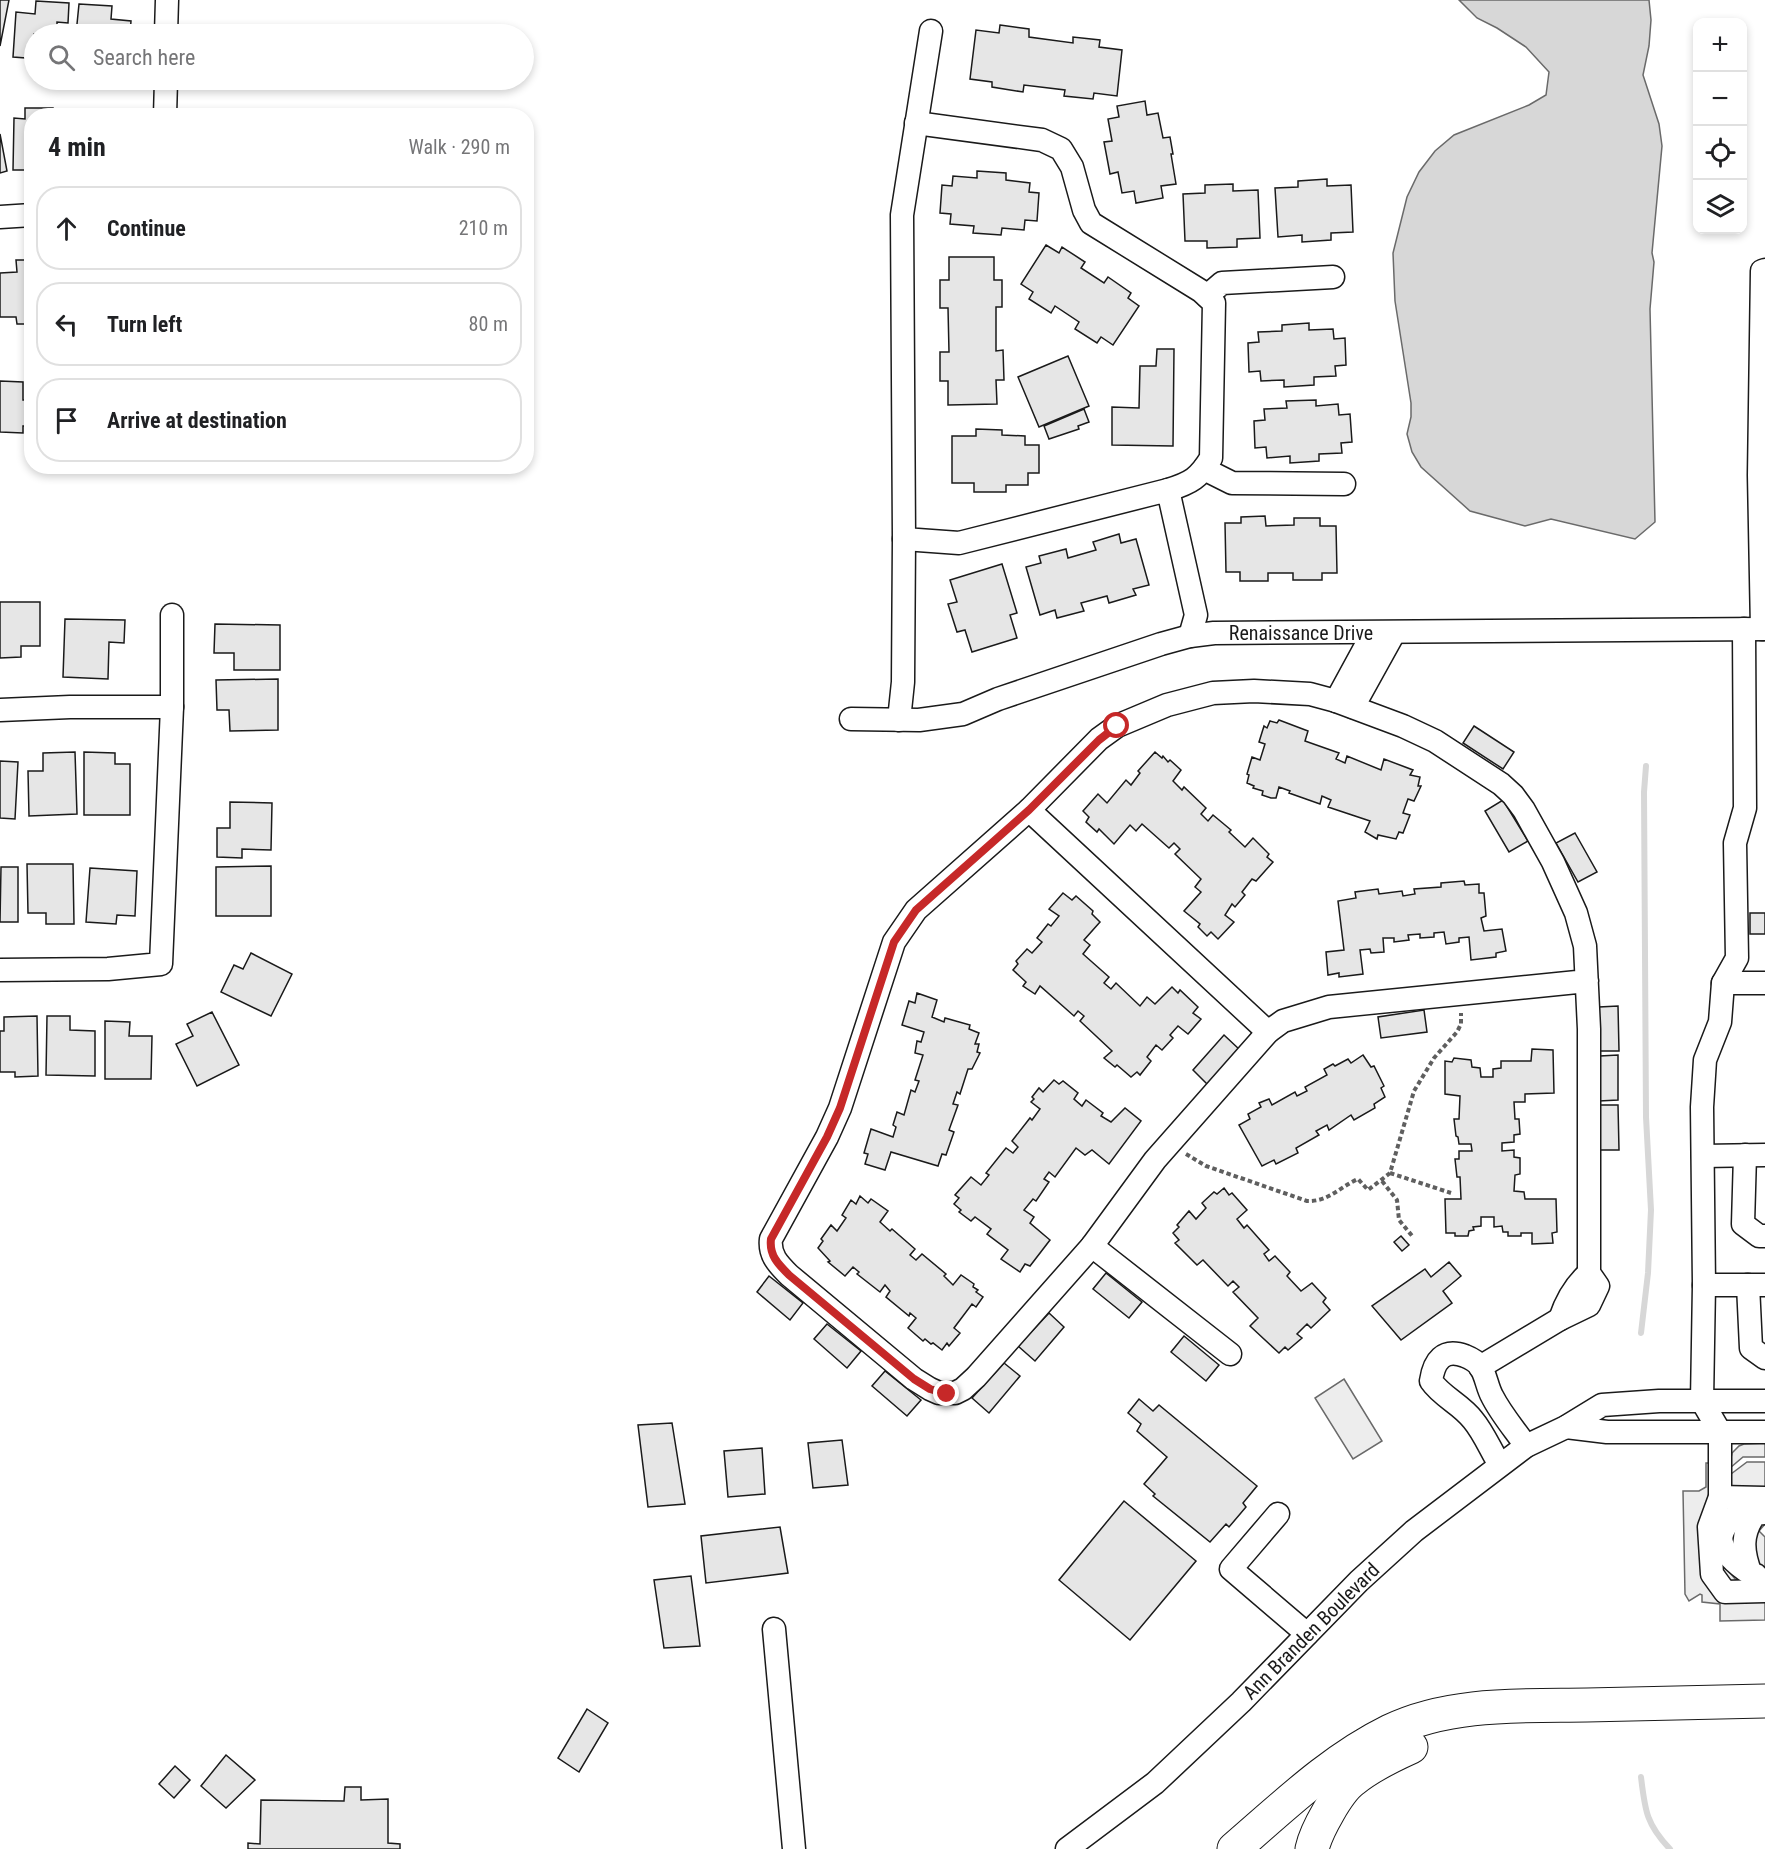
<!DOCTYPE html>
<html lang="en">
<head>
<meta charset="utf-8">
<style>
	:root { --surface:#fff; --page:#f6f6f6; --text:#202124; --muted:#757577; --line:#e0e0e0 }
	body { margin:0; font-family:"Roboto Condensed",sans-serif; background:var(--page); color:var(--text) }
	.controls { position:absolute; right:18px; top:18px; display:grid; overflow:hidden; border-radius:12px; box-shadow:0 3px 9px #0003 }
	.controls button { width:54px; height:54px; display:grid; place-items:center; padding:0; border:0; border-bottom:2px solid var(--line); background:var(--surface); color:var(--text); font:30px sans-serif }
	.stop { position:absolute; width:18px; height:18px; margin:-14px; border:4px solid #c62828; border-radius:50%; background:#fff }
	.stop.end { background:#c62828; border-color:#fff; box-shadow:0 2px 6px #0008 }
	.list { margin:0; padding:0; list-style:none }
	h2 { display:flex; justify-content:space-between; align-items:center; height:78px; margin:0; padding:0 24px; font-size:26px }
	h2 small { font-size:20px; font-weight:400; color:var(--muted) }
	.list li { display:grid; grid-template-columns:39px 1fr auto; gap:18px; align-items:center; box-sizing:border-box; height:84px; margin:0 12px 12px; padding:0 12px; border:2px solid var(--line); border-radius:24px }
	.list b { display:block; font-size:22px; white-space:nowrap }
	.list em { font-size:20px; font-style:normal; color:var(--muted) }
	.icon { flex:none; width:33px; height:33px; fill:none; stroke:currentColor; stroke-width:2; stroke-linecap:round; stroke-linejoin:round }
	.map { position:relative; flex:none; width:1765px; height:1849px; overflow:hidden }
	.search { position:absolute; background:var(--surface); box-shadow:0 3px 9px #0003; left:24px; top:24px; width:510px; height:66px; display:flex; align-items:center; gap:15px; box-sizing:border-box; padding:0 21px; border-radius:33px; color:var(--muted); font-size:22px }
	.panel { position:absolute; background:var(--surface); box-shadow:0 3px 9px #0003; left:24px; top:108px; width:510px; height:366px; border-radius:24px }
	.map>svg:first-child { display:block }
	.built { fill:#ededed; stroke:#6a6a6a; stroke-width:1.5 }
	.water { fill:#d7d7d7; stroke:#6a6a6a; stroke-width:1.5 }
	.lines { fill:none; stroke-linecap:round; stroke-linejoin:round }
	.stream { stroke:#d7d7d7; stroke-width:6 }
	.building { fill:#e6e6e6; stroke:#1a1a1a; stroke-width:1.5 }
	.minor-casing { stroke:#1a1a1a; stroke-width:25 }
	.highway-casing { stroke:#1a1a1a; stroke-width:35 }
	.path { stroke:#5f5f5f; stroke-width:4; stroke-dasharray:4.5 3; stroke-linecap:butt }
	.minor { stroke:#fff; stroke-width:22 }
	.highway { stroke:#fff; stroke-width:33 }
	.route { stroke:#c62828; stroke-width:8 }
	.labels { text-anchor:middle; dominant-baseline:central; stroke-width:4.5; stroke-linejoin:round; paint-order:stroke }
	.street-label { font-size:20px; fill:#1a1a1a; stroke:#fff }
</style>
</head>
<body>
<div class="map">
<svg width="1765" height="1849" viewBox="0 0 1765 1849">
	<rect width="100%" height="100%" fill="#fff"/>
	<g class="built">
		<path d="M1344 1379 1382 1441 1353 1459 1315 1398Z"/>
		<path d="M1765 1443V1457H1743L1730 1468 1731 1474 1747 1462H1765V1508L1739 1507 1725 1566 1735 1579 1742 1583 1765 1586V1620L1720 1621V1604L1702 1602V1595L1700 1594 1689 1601 1685 1594 1683 1491H1699L1706 1487V1463H1730L1732 1453 1739 1446 1744 1444Z"/>
		<path d="M1756 1524H1765L1759 1531 1765 1537V1573L1759 1570 1754 1539Z"/>
	</g>
	<path class="water" d="M1459 0H1649L1651 20 1649 46 1643 75 1659 124 1662 146 1652 253 1654 262 1650 309 1655 522 1635 539 1551 519 1525 526 1470 511 1421 467 1412 452 1407 434 1411 417V403L1395 301 1393 253 1407 197 1419 172 1435 151 1454 135 1529 105 1546 95 1549 72 1526 47 1497 28 1477 18Z"/>
	<g class="lines">
		<g class="stream">
			<path d="M1641 1333 1648 1273 1651 1210 1646 1117 1644 792 1646 766"/>
			<path d="M1641 1777C1645 1810 1646 1824 1670 1849"/>
		</g>
	</g>
	<g class="building">
		<path d="M0 0H9L0 46Z"/>
		<path d="M36 1 69 3 68 23 57 22V34H34V66H30L26 58 13 57 16 12 35 14Z"/>
		<path d="M79 4 112 6 111 19 131 21 130 34H76Z"/>
		<path d="M1000 25 1029 29V37L1073 43V37L1100 40 1099 47 1122 50 1117 96 1094 93 1093 99 1064 96 1065 90 1024 85 1023 92 992 87V82L970 79 976 30 999 33Z"/>
		<path d="M1145 101 1147 115 1158 113 1163 138 1170 137 1173 154H1171L1176 184 1161 186 1163 198 1136 203 1134 191 1122 193 1118 172 1110 174 1104 142 1112 141 1108 119 1119 117 1117 106Z"/>
		<path d="M25 108H53V116H32V170H13L14 118 25 119Z"/>
		<path d="M74 113 127 115V116H74Z"/>
		<path d="M0 134 7 171 0 173Z"/>
		<path d="M977 171 1006 173V180L1030 183 1029 192 1039 193 1037 221 1025 220 1024 230 1002 228 1001 235 973 233 974 226 950 224 951 214 940 213 942 185 952 186 953 176 977 178Z"/>
		<path d="M1327 179V186L1351 185 1353 232 1331 233V240L1302 242V235L1278 237 1275 188 1298 187V181Z"/>
		<path d="M1233 184V191L1258 190 1260 238 1237 239V247L1207 248V241H1185L1183 194 1205 193V185Z"/>
		<path d="M1046 245 1059 253 1062 247 1085 262 1081 268 1104 283 1108 277 1131 293 1128 298 1139 306 1113 345 1101 337 1097 343 1075 329 1079 322 1055 306 1051 313 1029 299 1033 292 1021 284Z"/>
		<path d="M949 257H994V280H1002V307H996V351L1003 350 1004 380H996L997 404 948 405V381H940V352H949L948 308H940V280H949Z"/>
		<path d="M16 260H32V324H17L16 317H0V273L17 272Z"/>
		<path d="M1309 323V330L1333 329 1334 339 1345 338 1346 365 1335 366 1336 376 1314 377V385L1284 387V380L1261 381 1260 371 1249 372 1248 343 1259 342 1258 332 1282 331V325Z"/>
		<path d="M1157 349H1174L1173 446 1112 445V407L1139 408 1140 366H1156Z"/>
		<path d="M1068 356 1089 406 1039 427 1018 377Z"/>
		<path d="M0 381 23 382V400H32V426H23V433L0 432Z"/>
		<path d="M1316 400V406L1338 404 1339 415 1350 414 1352 442 1341 443 1342 453 1319 454V461L1290 463V456L1267 458 1266 447 1255 448 1254 421 1265 420 1264 409 1287 408 1286 401Z"/>
		<path d="M1084 409 1089 422 1078 426 1079 429 1049 439 1044 426Z"/>
		<path d="M976 429 1002 430V435L1025 436V445H1039V473H1028V485H1006V492H974V483H952V436H976Z"/>
		<path d="M1265 516 1266 526 1294 525V518H1320V526H1336L1337 573H1322V580H1293V573H1268V581H1240V572H1226L1225 523H1241V517Z"/>
		<path d="M1119 534 1121 543 1136 539 1149 585 1133 589 1136 595 1109 603 1107 596 1081 603 1084 611 1057 618 1055 610 1040 615 1026 567 1041 563 1039 556 1066 549 1068 558 1096 550 1093 542Z"/>
		<path d="M1002 564 1017 613 1010 615 1017 638 972 652 965 630 957 632 948 604 957 602 950 580Z"/>
		<path d="M0 602H40V646H21V657L0 658Z"/>
		<path d="M65 619 125 620 124 643 109 642 108 679 63 677Z"/>
		<path d="M215 624 280 625V670H234V653H214Z"/>
		<path d="M278 679V730L230 731 229 710H217L216 680Z"/>
		<path d="M1279 720 1308 731 1305 741 1339 753 1336 759 1345 763 1347 756 1381 770 1384 759 1413 770 1410 775 1420 777 1418 786H1421L1414 801 1408 799 1403 813 1410 815 1403 833 1399 832 1396 839 1378 835 1377 839 1365 832 1370 821 1328 807 1331 800 1322 796 1320 804 1289 793 1290 791 1279 787 1276 798H1271L1262 795 1263 791 1253 788 1254 786 1247 783 1249 775 1247 774 1252 757 1260 760 1265 744 1259 742 1264 726 1267 728 1270 721 1277 723Z"/>
		<path d="M1474 726 1514 752 1503 769 1463 743Z"/>
		<path d="M75 752 77 814 29 816 28 771H43V753Z"/>
		<path d="M84 752 115 753V764H130V815H84Z"/>
		<path d="M1155 752 1162 758 1163 756 1168 762 1170 760 1181 770 1173 781 1182 790 1184 787 1206 808 1201 814 1208 821 1213 815 1231 830 1229 832 1245 847 1253 838 1269 854 1267 857 1273 862 1256 881 1252 879 1242 892 1245 895 1235 907 1232 904 1225 915 1234 922 1218 939 1211 932 1207 936 1198 927 1200 924 1184 911 1201 892 1195 887 1201 879 1175 854 1180 849 1174 843 1169 848 1142 824 1136 831 1130 825 1114 844 1099 829 1097 832 1086 822 1089 817 1083 811 1098 794 1107 803 1126 780 1131 785 1140 773 1138 771Z"/>
		<path d="M0 761 18 762 15 819 0 818Z"/>
		<path d="M1503 800 1528 841 1509 852 1485 811Z"/>
		<path d="M230 802 272 803 271 850 242 849V858L217 857V828H230Z"/>
		<path d="M1575 833 1597 872 1578 882 1556 843Z"/>
		<path d="M27 864H73L74 924H46V913H28Z"/>
		<path d="M271 866V916H216V867Z"/>
		<path d="M1 867H18V922H0Z"/>
		<path d="M90 868 137 871 135 916 117 915 116 924 86 922Z"/>
		<path d="M1464 881 1465 885 1479 884V893H1484L1486 916 1481 918 1484 931 1502 929 1506 951 1496 953V957L1471 960 1469 937 1459 938V942L1446 944 1444 932 1434 933V937L1420 938V934L1408 935 1409 940 1394 942V938H1383L1384 952 1371 953 1370 949 1360 950 1363 974 1339 977V973L1328 975 1326 952 1344 950 1338 901 1356 898 1355 892 1378 889 1379 894 1402 891 1403 896 1415 894 1414 889 1441 887V883Z"/>
		<path d="M1063 893 1072 900 1076 896 1093 911 1092 914 1100 922 1084 940 1090 945 1083 954 1109 977 1104 983 1111 989 1116 983 1140 1006 1147 997 1155 1004 1172 987 1178 993 1180 990 1198 1007 1193 1013 1201 1019 1188 1034 1178 1026 1170 1035 1173 1038 1162 1050 1156 1045 1147 1057 1151 1061 1140 1075 1137 1072 1131 1077 1117 1065 1115 1067 1104 1058 1112 1051 1080 1021 1084 1016 1078 1011 1074 1016 1040 986 1035 994 1023 986 1026 982 1013 970 1018 964 1016 961 1027 949 1032 953 1042 942 1037 938 1048 924 1051 926 1059 916 1049 909Z"/>
		<rect x="1750" y="913" width="15" height="21"/>
		<path d="M251 953 292 974 271 1016 221 992 234 965 243 969Z"/>
		<path d="M917 993 937 1000 932 1017 944 1022 945 1018 970 1025 969 1029 979 1033 975 1044H979L977 1052 980 1053 972 1069H968L960 1094 957 1092 953 1104 958 1105 949 1130 954 1132 946 1155 942 1154 938 1166 891 1152 885 1170 865 1164 868 1154 864 1153 871 1129 893 1137 896 1127 893 1125 897 1112 904 1115 911 1090 915 1092 919 1081 915 1080 923 1055 915 1053 917 1041 921 1042 924 1032 902 1025 909 1001 915 1003Z"/>
		<path d="M1618 1006 1619 1051H1599V1007Z"/>
		<path d="M1424 1010 1427 1032 1381 1038 1378 1017Z"/>
		<path d="M212 1012 239 1065 197 1086 176 1044 193 1036 187 1024Z"/>
		<path d="M37 1016 38 1076 15 1077V1072H0V1031H4V1017Z"/>
		<path d="M47 1016H70V1030L95 1031V1076L46 1075Z"/>
		<path d="M105 1021 130 1022 129 1036H152L151 1079H105Z"/>
		<path d="M1224 1035 1240 1050 1207 1084 1193 1070Z"/>
		<path d="M1532 1049 1553 1050 1554 1093 1525 1094V1102H1514L1515 1119H1519L1520 1134 1514 1135V1142L1502 1143V1151L1514 1150V1157L1520 1158V1174L1515 1175 1514 1191 1524 1192 1525 1199H1556L1557 1232 1552 1233 1553 1243 1532 1244V1233H1521V1236H1508V1232H1503L1502 1226 1494 1227V1217H1481V1226L1473 1227 1474 1230 1469 1231 1468 1236H1455V1233H1446L1445 1199H1461L1460 1177H1457L1455 1159H1459V1151H1472L1471 1144H1459L1458 1137 1456 1136 1454 1119H1459L1460 1096 1445 1094V1061L1452 1062 1454 1058 1471 1060 1472 1067 1480 1068 1481 1077H1493V1069L1501 1068V1061H1531Z"/>
		<path d="M1363 1055 1371 1067 1374 1066 1384 1086 1381 1088 1385 1097 1374 1104 1375 1108 1354 1120 1351 1115 1329 1130 1327 1125 1316 1131 1319 1135 1296 1148 1298 1153 1276 1164 1274 1160 1262 1166 1239 1125 1250 1119 1248 1114 1261 1107 1259 1103 1269 1099 1272 1105 1295 1092 1297 1096 1307 1091 1305 1087 1327 1075 1324 1069 1333 1064 1335 1066 1348 1059 1351 1063Z"/>
		<path d="M1618 1055V1100L1599 1101 1600 1056Z"/>
		<path d="M1054 1080 1059 1084 1063 1081 1078 1093 1074 1099 1082 1106 1086 1100 1103 1113 1101 1116 1111 1122 1125 1108 1141 1121 1109 1164 1092 1150 1085 1155 1076 1148 1055 1177 1049 1172 1044 1179 1049 1182 1036 1201 1033 1199 1024 1210 1034 1217 1030 1223 1050 1240 1030 1266 1025 1264 1020 1272 1001 1259 1008 1250 987 1234 991 1229 975 1217 971 1221 959 1212 961 1210 954 1204 959 1198 955 1195 971 1177 981 1185 989 1175 986 1173 1006 1148 1013 1153 1018 1147 1012 1141 1030 1118 1032 1120 1040 1109 1031 1102 1034 1099 1032 1097 1039 1088 1043 1092Z"/>
		<path d="M1599 1105H1618L1619 1150H1599Z"/>
		<path d="M1224 1188 1229 1195 1232 1193 1247 1210 1237 1219 1244 1228 1247 1225 1269 1250 1264 1254 1269 1261 1275 1256 1290 1272 1287 1276 1301 1291 1312 1283 1326 1298 1323 1302 1330 1310 1311 1328 1307 1324 1297 1334 1302 1338 1288 1350 1285 1347 1279 1353 1250 1326 1258 1318 1233 1292 1239 1287 1233 1281 1228 1286 1203 1260 1197 1265 1175 1243 1179 1240 1173 1233 1179 1227 1177 1225 1189 1211 1196 1219 1206 1208 1202 1203 1214 1192 1217 1194Z"/>
		<path d="M860 1196 868 1203 871 1199 888 1211 880 1222 890 1231 892 1229 915 1249 910 1255 916 1260 922 1254 946 1274 944 1276 953 1285 961 1275 974 1284 973 1287 978 1290 976 1292 983 1297 976 1307 972 1304 954 1328 960 1333 949 1346 947 1343 942 1350 933 1343 931 1344 925 1339 923 1341 908 1328 916 1318 910 1313 909 1316 886 1297 890 1291 885 1285 880 1292 857 1274 859 1272 853 1267 845 1276 828 1262 830 1261 818 1248 823 1241 821 1239 831 1225 837 1231 846 1218 842 1215 851 1200 856 1204Z"/>
		<path d="M1401 1236 1409 1245 1402 1251 1394 1242Z"/>
		<path d="M1449 1262 1461 1276 1443 1291 1452 1303 1401 1340 1372 1306 1425 1269 1431 1277Z"/>
		<path d="M1106 1273 1142 1302 1129 1318 1093 1289Z"/>
		<path d="M769 1276 803 1303 790 1320 757 1292Z"/>
		<path d="M1049 1313 1064 1327 1035 1361 1018 1346Z"/>
		<path d="M827 1324 861 1351 847 1368 814 1339Z"/>
		<path d="M1184 1336 1219 1365 1206 1381 1171 1352Z"/>
		<path d="M1004 1363 1020 1376 989 1413 972 1398Z"/>
		<path d="M885 1371 921 1400 907 1416 872 1386Z"/>
		<path d="M1139 1399 1153 1411 1159 1405 1257 1486 1243 1503 1246 1507 1229 1527 1226 1524 1210 1542 1153 1496 1155 1494 1144 1484 1167 1457 1137 1431 1141 1424 1128 1413Z"/>
		<path d="M672 1423 685 1504 648 1507 638 1425Z"/>
		<path d="M842 1440 848 1485 813 1488 808 1443Z"/>
		<path d="M762 1448 765 1494 728 1497 724 1451Z"/>
		<path d="M1124 1501 1196 1561 1130 1640 1059 1580Z"/>
		<path d="M780 1527 788 1573 706 1583 701 1536Z"/>
		<path d="M691 1576 700 1646 664 1648 654 1580Z"/>
		<path d="M587 1709 608 1723 579 1772 558 1758Z"/>
		<path d="M226 1755 255 1780 226 1808 201 1786Z"/>
		<path d="M175 1766 190 1780 174 1798 159 1784Z"/>
		<path d="M345 1787H361V1800L388 1799V1843L400 1844V1849H248V1843L260 1844 261 1800 344 1801Z"/>
	</g>
	<g class="lines">
		<defs>
			<g id="minor">
				<path d="M931 31 902 215 904 539 959 543 1168 490 1196 615 1190 636"/>
				<path d="M166 34 167 0"/>
				<path d="M165 116 166 80"/>
				<path d="M916 123 1042 140 1061 149 1072 167 1084 210 1091 223 1201 291 1214 303 1211 458C1199 478 1191 483 1168 490"/>
				<path d="M0 217 32 215"/>
				<path d="M1207 296 1222 283 1333 277"/>
				<path d="M1204 469 1232 483 1344 484"/>
				<path d="M1762 629 1759 475 1762 271 1765 270"/>
				<path d="M1336 701 1373 633"/>
				<path d="M172 707V615"/>
				<path d="M1353 707 1394 633"/>
				<path d="M0 710 70 707H172L161 964 108 969 0 970"/>
				<path d="M851 719 919 720 963 714 998 699 1161 644 1190 636 1214 633 1765 629"/>
				<path d="M899 720 903 682 904 539"/>
				<path d="M1029 810 1268 1032"/>
				<path d="M1723 983 1737 958 1735 843 1745 808 1744 629"/>
				<path d="M1765 983H1723L1720 1022 1705 1060 1702 1107 1704 1285H1765"/>
				<path d="M1745 1155 1743 1224 1759 1236H1765"/>
				<path d="M1703 1156 1765 1155"/>
				<path d="M1092 1246 1230 1354"/>
				<path d="M1704 1285 1702 1401 1720 1432V1497L1709 1527 1712 1574 1725 1592 1765 1591"/>
				<path d="M1748 1285 1751 1348 1765 1358"/>
				<path d="M1560 1319C1566 1301 1575 1285 1589 1273"/>
				<path d="M1480 1367 1560 1319 1589 1305 1598 1286 1589 1273V1029L1585 946 1576 913 1553 862 1524 810 1513 795 1501 784 1435 741 1403 726 1336 701 1310 694 1254 691 1213 693 1167 705 1117 726 1099 739 1029 810 916 910 894 942 840 1108 827 1137 771 1239C769 1255 778 1264 789 1275L914 1379 930 1389 939 1393H955L963 1389 976 1377 1092 1246 1155 1160 1268 1032 1283 1021 1329 1007 1587 981"/>
				<path d="M1566 1427 1607 1432H1765"/>
				<path d="M1500 1465C1491 1451 1484 1433 1473 1420 1461 1404 1442 1397 1431 1381 1434 1361 1443 1348 1465 1356 1470 1358 1476 1361 1480 1366 1486 1375 1487 1387 1492 1396 1501 1414 1515 1430 1526 1446"/>
				<path d="M1720 1497 1765 1498"/>
				<path d="M1278 1514 1231 1569 1307 1634"/>
				<path d="M1751 1574C1740 1567 1725 1556 1722 1543 1719 1533 1730 1516 1740 1514 1745 1513 1750 1514 1755 1514"/>
				<path d="M1756 1575 1751 1574C1742 1551 1741 1534 1755 1514L1765 1513"/>
				<path d="M774 1629 794 1849"/>
				<path d="M1067 1849 1155 1783 1241 1702 1359 1581 1414 1531 1526 1446 1566 1427 1602 1405 1659 1401H1765"/>
			</g>
			<g id="highway">
				<path d="M1234 1849C1284 1806 1331 1760 1390 1731 1450 1702 1522 1706 1587 1705 1646 1704 1706 1702 1765 1701"/>
				<path d="M1312 1849C1316 1831 1338 1791 1353 1780 1370 1766 1391 1756 1411 1747"/>
			</g>
		</defs>
		<use href="#minor" class="minor-casing"/>
		<use href="#highway" class="highway-casing"/>
		<g class="path">
			<path d="M1186 1154 1206 1166 1307 1201C1328 1202 1340 1187 1358 1179L1368 1190 1390 1173 1414 1091 1434 1058 1457 1032 1461 1024V1013"/>
			<path d="M1390 1173 1451 1193"/>
			<path d="M1382 1181 1397 1200 1399 1220 1413 1237"/>
		</g>
		<use href="#minor" class="minor"/>
		<use href="#highway" class="highway"/>
	</g>
	<g class="lines">
		<path class="route" d="M947 1394 930 1389 914 1379 789 1275C778 1264 769 1255 771 1239L827 1137 840 1108 894 942 916 910 1029 810 1099 740 1117 726"/>
	</g>
	<g class="labels">
		<g class="street-label">
			<text x="1301" y="633">Renaissance Drive</text>
			<text transform="translate(1311 1631) rotate(-45)">Ann Branden Boulevard</text>
		</g>
	</g>
</svg>
<div class="controls">
<button>+</button>
<button>−</button>
<button><svg class="icon" aria-label="locate" viewBox="0 0 24 24"><circle cx="12" cy="12" r="6"/><path d="M12 2v4M12 18v4M2 12h4M18 12h4"/></svg></button>
<button><svg class="icon" aria-label="layers" viewBox="0 0 24 24"><path d="M12 4l9 5-9 5-9-5zM3 14l9 5 9-5"/></svg></button>
</div>
<div class="stop" style="left:1117px;top:726px"></div>
<div class="stop end" style="left:947px;top:1394px"></div>
<div class="search"><svg class="icon" aria-label="search" viewBox="0 0 24 24"><circle cx="10" cy="10" r="6"/><path d="M15 15l6 6"/></svg>Search here</div>
<section class="panel">
<h2>4 min<small>Walk · 290 m</small></h2>
<ul class="list">
<li><svg class="icon" aria-label="ahead" viewBox="0 0 24 24"><path d="M12 20V5M6 11l6-6 6 6"/></svg><div><b>Continue</b></div><em>210 m</em></li>
<li><svg class="icon" aria-label="left" viewBox="0 0 24 24"><path d="M17 20v-9H6M10 6l-5 5 5 5"/></svg><div><b>Turn left</b></div><em>80 m</em></li>
<li><svg class="icon" aria-label="arrive" viewBox="0 0 24 24"><path d="M6 21V4h12l-3 4 3 4H6"/></svg><div><b>Arrive at destination</b></div></li>
</ul>
</section>
</div>
</body>
</html>
